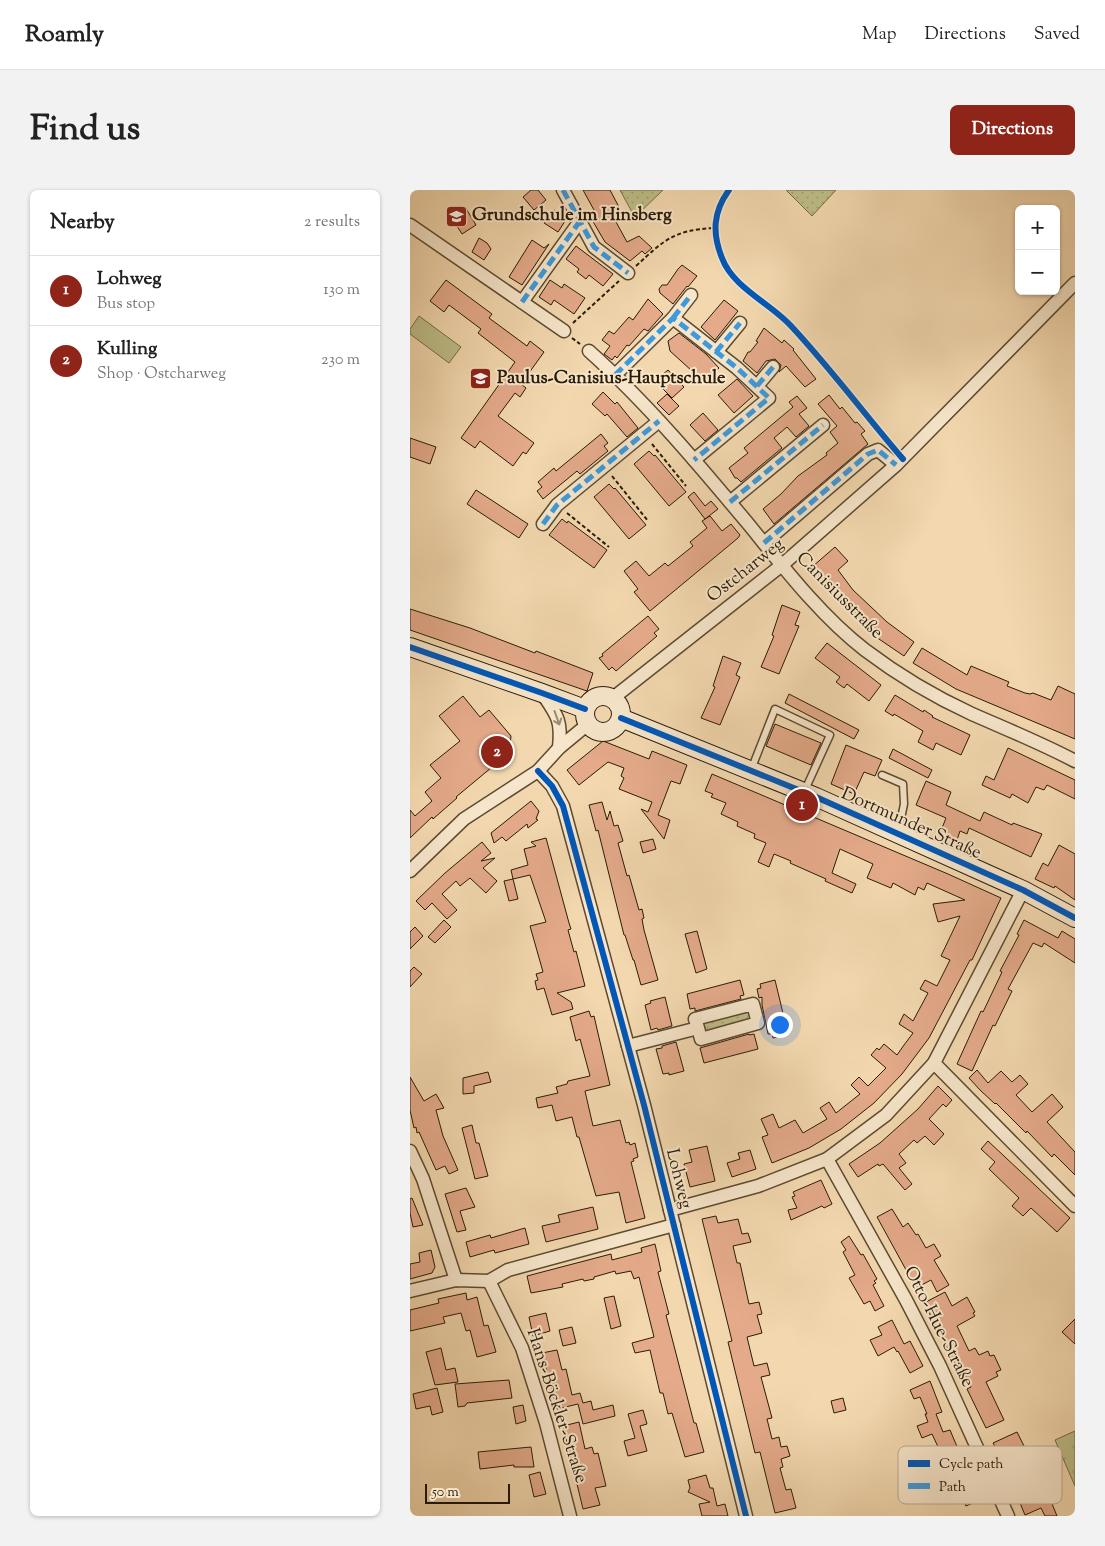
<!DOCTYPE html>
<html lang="en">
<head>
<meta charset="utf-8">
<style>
	:root { --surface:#fff; --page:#f2f2f2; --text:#222; --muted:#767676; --line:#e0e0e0; --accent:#8f2418 }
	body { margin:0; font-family:"Sorts Mill Goudy",serif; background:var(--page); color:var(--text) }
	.controls { position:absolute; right:15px; top:15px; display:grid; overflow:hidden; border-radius:8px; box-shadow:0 1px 4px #0004 }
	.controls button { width:45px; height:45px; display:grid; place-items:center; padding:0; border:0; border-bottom:1px solid var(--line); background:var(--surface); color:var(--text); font:25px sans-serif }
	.scale { position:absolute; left:15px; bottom:12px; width:85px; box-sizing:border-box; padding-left:5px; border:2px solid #2a1c07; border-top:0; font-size:14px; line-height:18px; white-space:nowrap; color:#2a1c07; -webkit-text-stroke:4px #f7e6cb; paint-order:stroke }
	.you { position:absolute; left:369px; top:834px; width:18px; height:18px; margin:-12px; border:4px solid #fff; border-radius:50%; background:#1a73e8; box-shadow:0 0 0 8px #1a73e833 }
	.badge { display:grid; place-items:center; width:32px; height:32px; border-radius:50%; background:var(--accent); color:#fff; font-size:16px; font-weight:700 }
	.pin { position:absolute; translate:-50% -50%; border:2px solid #fff; box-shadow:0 1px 5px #0006 }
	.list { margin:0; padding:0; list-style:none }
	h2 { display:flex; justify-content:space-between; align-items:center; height:65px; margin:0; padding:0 20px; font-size:21px }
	h2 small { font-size:16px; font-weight:400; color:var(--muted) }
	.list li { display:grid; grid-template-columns:32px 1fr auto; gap:15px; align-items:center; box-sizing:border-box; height:70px; padding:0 20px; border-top:1px solid var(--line) }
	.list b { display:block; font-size:19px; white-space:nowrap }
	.list p { margin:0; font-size:16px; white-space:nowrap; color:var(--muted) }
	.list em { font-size:16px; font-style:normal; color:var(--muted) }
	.map { position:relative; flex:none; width:665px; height:1326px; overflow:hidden; border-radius:8px }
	header { display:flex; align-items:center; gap:30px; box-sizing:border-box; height:70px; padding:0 25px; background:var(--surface); border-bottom:1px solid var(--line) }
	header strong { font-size:24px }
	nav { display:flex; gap:28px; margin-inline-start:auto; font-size:18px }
	.intro { display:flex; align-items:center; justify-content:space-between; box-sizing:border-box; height:120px; padding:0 30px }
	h1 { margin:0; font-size:35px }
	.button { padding:12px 22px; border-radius:8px; background:var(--accent); color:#fff; font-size:18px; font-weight:700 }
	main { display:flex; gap:30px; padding:0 30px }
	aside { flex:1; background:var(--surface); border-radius:8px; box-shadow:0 1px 4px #0004 }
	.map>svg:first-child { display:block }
	.grass { fill:url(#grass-dots); stroke:#746d48 }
	.park { fill:url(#park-tufts); stroke:#746d48 }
	.garden { fill:#bebe88; stroke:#746d48 }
	.building { fill:#e4aa8a; stroke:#2a1c07 }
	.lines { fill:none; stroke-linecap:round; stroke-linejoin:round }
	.lane-casing { stroke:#5c4b31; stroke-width:9 }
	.street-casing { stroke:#5c4b31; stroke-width:15 }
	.secondary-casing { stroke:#2a1c07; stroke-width:20 }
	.path { stroke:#2a1c07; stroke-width:2; stroke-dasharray:4 2.5; stroke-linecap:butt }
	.lane { stroke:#f7e6cb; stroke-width:6 }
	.street { stroke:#f7e6cb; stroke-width:12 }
	.secondary { stroke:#f7e6cb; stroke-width:18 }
	.quiet { stroke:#3d9bdd; stroke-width:5; stroke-dasharray:10 5; stroke-linecap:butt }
	.cycleway-casing { stroke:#f7e6cb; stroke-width:9 }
	.cycleway { stroke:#0057b8; stroke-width:6 }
	.oneway { stroke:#9b8b73 }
	.labels { text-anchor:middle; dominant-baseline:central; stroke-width:4; stroke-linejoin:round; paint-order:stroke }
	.poi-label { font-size:18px; font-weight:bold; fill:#2a1c07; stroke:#f7e6cb; text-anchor:start }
	.street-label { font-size:18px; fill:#2a1c07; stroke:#f7e6cb }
	.key { fill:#f7e6cb; stroke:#baa990; stroke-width:1 }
	.key-label { font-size:14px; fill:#2a1c07 }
</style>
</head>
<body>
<header>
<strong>Roamly</strong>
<nav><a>Map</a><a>Directions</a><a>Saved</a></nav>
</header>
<div class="intro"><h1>Find us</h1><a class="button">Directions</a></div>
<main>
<aside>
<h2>Nearby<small>2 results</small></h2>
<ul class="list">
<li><span class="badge">1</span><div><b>Lohweg</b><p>Bus stop</p></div><em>130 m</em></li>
<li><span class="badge">2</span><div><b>Kulling</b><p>Shop · Ostcharweg</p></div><em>230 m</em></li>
</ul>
</aside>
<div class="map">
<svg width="665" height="1326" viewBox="0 0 665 1326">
	<defs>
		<pattern id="grass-dots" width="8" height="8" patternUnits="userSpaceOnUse" patternTransform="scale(1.25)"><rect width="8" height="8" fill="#bebe88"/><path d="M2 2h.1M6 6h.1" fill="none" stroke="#a3a374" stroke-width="1.8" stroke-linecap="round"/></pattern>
		<pattern id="park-tufts" width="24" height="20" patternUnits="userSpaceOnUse" patternTransform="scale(1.25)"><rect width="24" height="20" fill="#bebe88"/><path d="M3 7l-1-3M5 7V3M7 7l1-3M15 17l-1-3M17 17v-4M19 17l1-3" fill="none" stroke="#a3a374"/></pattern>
	</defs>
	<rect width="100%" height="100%" fill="#f3d8af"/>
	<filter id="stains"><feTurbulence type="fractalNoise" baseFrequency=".004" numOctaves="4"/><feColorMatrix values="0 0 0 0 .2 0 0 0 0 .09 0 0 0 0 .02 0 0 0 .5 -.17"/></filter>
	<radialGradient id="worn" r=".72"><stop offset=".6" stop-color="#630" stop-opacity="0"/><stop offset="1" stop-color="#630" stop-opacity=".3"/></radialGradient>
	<g class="grass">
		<path d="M210 0H253L226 26 223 24Z"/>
		<path d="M376 0H426L402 26Z"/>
		<path d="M340 818 343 830 295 842 292 831Z"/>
	</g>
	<path class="park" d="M665 1241V1296L645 1250Z"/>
	<path class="garden" d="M9 126 51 157 39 173 0 144V139Z"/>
	<g class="building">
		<path d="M121 0H128L136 10 124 20 113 7Z"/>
		<path d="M173 0H200L209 17 200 21 217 52 229 46 242 58 235 64 232 61 220 71 195 52 178 23 184 20Z"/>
		<path d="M55 17 66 35 52 44 40 25Z"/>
		<path d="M144 20 157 28 148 42 134 33Z"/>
		<path d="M69 48 77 53 81 59 74 70 62 62Z"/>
		<path d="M122 50 134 58 139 54 112 95 99 87Z"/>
		<path d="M166 56 203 84 193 96 179 85 176 89 167 82 169 79 156 69Z"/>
		<path d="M272 75 287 86 278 97 277 96 263 114 250 103 249 99 252 95H257L268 79Z"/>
		<path d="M36 90 82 124 79 128 117 156 120 151 134 162 111 194 116 198 110 207 105 203 88 226 124 253 116 264 113 262 103 276 70 251 65 258 51 248 105 172 68 143 71 139 39 115 34 122 20 111Z"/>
		<path d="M140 90 152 98 154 94 175 108 164 124 144 110 141 115 129 107Z"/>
		<path d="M238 109 253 124 238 141 234 139 219 156 217 155 207 168 205 166 202 170 194 164 200 156 192 150 199 141 204 144 219 127 223 130Z"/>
		<path d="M314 110 328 121 305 150 291 137Z"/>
		<path d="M354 138 372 153 374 150 384 159 383 160 406 189 395 197 376 176 369 182 371 175 365 169 356 171 347 183 333 171 338 162H340L348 152 346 151Z"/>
		<path d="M269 143 296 164 309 178 296 191H293L260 161 258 151Z"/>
		<path d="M258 180 274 197 262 208 245 191Z"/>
		<path d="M327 189 343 206 324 223 308 205Z"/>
		<path d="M193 202 205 214 207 212 228 238 217 247 197 224 195 226 182 214Z"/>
		<path d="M257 204 269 216 259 225 247 213Z"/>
		<path d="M419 205 430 219 432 217 445 233 447 232 455 241 451 244 458 254 364 334 353 319 371 304 388 286 417 265 416 263 428 253 420 242 427 236 408 214Z"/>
		<path d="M387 206 397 218 389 224 399 236 386 247 377 237 364 248 372 258 331 292 327 288H325L319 278 338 263 334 258 383 217 379 212Z"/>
		<path d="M293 223 308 240 295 251 280 235Z"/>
		<path d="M191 244 198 253 194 256 198 261 170 284 167 281 133 309 127 301 132 297 128 292 144 278 146 281Z"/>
		<path d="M0 248 26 257 20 274 0 267Z"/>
		<path d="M239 261 244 266 245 265 276 302 259 316 224 274Z"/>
		<path d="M199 294 204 299 205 298 236 335 219 349 184 307Z"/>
		<path d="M66 300 118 334 109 348 57 314Z"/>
		<path d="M284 302 295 316 301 311 308 319 295 329 278 307Z"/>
		<path d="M300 326 312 341 321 334 330 345 328 348 240 421 224 402 228 399 214 381 226 371 239 386 255 373 258 376 283 356 280 352 297 338 292 331Z"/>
		<path d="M152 329 157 333 158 331 197 360 184 378 139 345Z"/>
		<path d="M425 357 438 371 428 380 443 400 477 432 504 452 494 466 466 447 436 417 402 377Z"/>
		<path d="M372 415 390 422 385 435 389 436 369 484 351 477 364 446 362 445Z"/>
		<path d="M0 419 60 438 125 463 126 461 183 483 177 501 0 440Z"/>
		<path d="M238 426 249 439 244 443 247 446 206 481 202 477 199 480 189 468 193 466 192 464Z"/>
		<path d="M417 453 471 495 459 511 437 494 434 498 426 492 430 487 405 468Z"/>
		<path d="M512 458 557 485 561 476 599 492 597 496 615 503 620 504 623 503 641 510 648 496 665 504V549L546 499 503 473Z"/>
		<path d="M313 466 331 473 326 485 330 487 310 535 291 528 305 497 303 496Z"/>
		<path d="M379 504 449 540 444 549 375 513Z"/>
		<path d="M485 505 513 522 514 520 523 526 522 527 560 545 551 565 526 553 523 560 508 552 513 541 484 524 483 526 475 521Z"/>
		<path d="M53 506 70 527 79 520 101 546 99 563 46 607 47 608 23 629 22 627 0 648V620L5 626 22 611 15 602 31 588 20 575 50 551 29 526Z"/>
		<path d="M365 534 411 553 401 575 356 556Z"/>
		<path d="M193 551 239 569 242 561 277 575 270 594 261 591 248 625 260 630 254 649 231 619 238 622 242 612 209 599 214 588 211 586 214 578 198 572 169 595 157 580Z"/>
		<path d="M436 555 472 570 465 586 454 582 444 604 421 594Z"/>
		<path d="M598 558 665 590V609L637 595 634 600 626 597 618 613 602 604 600 608 572 595 576 586 584 590Z"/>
		<path d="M483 559 522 580 518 588 479 568Z"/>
		<path d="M302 584 538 684 591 708 562 770H560L519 848 492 884 464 913 431 939 399 958 362 973 352 947 358 945 351 929 363 924 369 938 385 930 393 943 417 929 410 918 419 912 426 923 450 904 441 895 449 887 458 896 476 878 461 865 467 858 469 860 474 854 487 865 494 855 503 843 489 834 494 824 503 831 518 803 510 799 515 790 527 796 540 770 531 766 550 726 528 732 523 714 555 710 517 693 514 700 508 697 505 705 483 693 481 698 457 688 463 674 430 659 422 683 446 694 442 703 415 691 416 689 380 673 381 671 364 664 359 677 348 672 356 653 344 648 345 644 327 636 328 632 311 624 316 613 301 607 303 604 295 601Z"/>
		<path d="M516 591 541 602 536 615 570 631 574 622 602 635 603 633 632 644 621 667 559 638 557 644 550 641 547 650 530 643 536 628 506 615Z"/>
		<path d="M121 611 129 621 126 629 128 630 118 638 117 634 96 651 92 647 84 653 81 643Z"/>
		<path d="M192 612 197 630 200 621 204 636 208 635 213 651 208 653 217 686 219 685 229 720 232 719 234 728 232 729 234 740 248 790 231 795 224 770H223L215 745H214L188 640 186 641 179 615Z"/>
		<path d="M136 648 159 733 161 739 158 740 164 762 166 761 175 796 147 803 161 812 163 819 142 825 134 798 127 800 125 791 128 790 126 784 133 782 120 736 136 732 120 685 103 689 101 680 118 675 114 659 126 656 121 652Z"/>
		<path d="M243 649 246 659 233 663 230 652Z"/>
		<path d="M72 652 81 663 71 671 85 668 73 678 87 691 76 703 60 688 50 696 46 691 32 704 47 720 37 729 22 713 15 720 6 711 35 683Z"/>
		<path d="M649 655 665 664V710L645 696 644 698 625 689 633 673 638 676Z"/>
		<path d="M103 689 108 709 99 711 94 691Z"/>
		<path d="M34 730 41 737 25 753 18 747Z"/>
		<path d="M614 730 648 748 652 741 665 749V773L634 753 632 757 623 753 598 799 602 801 585 836 583 835 562 881 547 874 571 821 573 822 592 782 590 781 609 745 607 744Z"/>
		<path d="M5 737 13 746 0 759V742Z"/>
		<path d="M287 741 297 779 286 783 275 744Z"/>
		<path d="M4 777 12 784 0 797V781Z"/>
		<path d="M330 790 334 805 330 806 331 809 285 821V818L280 819 277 804Z"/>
		<path d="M365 790 378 844 363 848 362 844H358L352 815V807L349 808 347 799 351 798 350 794Z"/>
		<path d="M255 807 262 836 248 840 247 838 241 840 235 815 241 813 240 811Z"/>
		<path d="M179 821 181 827 184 826 200 895 175 901 183 936 210 930 216 953 219 952 220 955 225 953 228 967 223 969 224 971 221 972 235 1028 216 1033 209 1002 186 1006 169 947H167L162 927 146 931 142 915 128 918 126 908 148 903 146 897 157 894 158 891 180 886 170 849 166 851 160 827Z"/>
		<path d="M339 844V845L344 844 348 859 294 873 290 858Z"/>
		<path d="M266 852 274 881 259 885V883L253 884 246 859 252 858V856Z"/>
		<path d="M567 880 578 893 591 881 602 892 610 885 618 894 606 905 622 922 642 904 653 917 637 932 665 962V985L644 964 642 967 617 941 616 943 586 913 585 914 570 900 559 888Z"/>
		<path d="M78 882 81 892 64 896V903L53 904V888Z"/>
		<path d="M0 887 14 911 26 904 34 918 26 920 33 946 48 980 39 984 35 976 26 980 9 942 7 943 6 937 4 938 0 920Z"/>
		<path d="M528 896 542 910 536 917 533 914 519 929 534 944 524 955 515 946 507 953 504 950 489 964 496 973 489 978 502 994 495 1000 473 974 469 976 468 974 448 987 439 974 470 953 508 919Z"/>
		<path d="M62 935 66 953H69L78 986 65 989 52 938Z"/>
		<path d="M578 951 660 1028 647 1042 621 1018 613 1026 602 1016 609 1008 579 979 585 972 571 959Z"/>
		<path d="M297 956 305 991 280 997 274 974 282 972 279 960Z"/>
		<path d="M340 960 346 979 322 987 317 973 330 969 328 963Z"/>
		<path d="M411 990 422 1014 414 1018 412 1016 381 1030 378 1020 387 1018 382 1007 385 1006 383 1002Z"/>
		<path d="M56 998 65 1017 50 1021 56 1040 47 1042 35 1004Z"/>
		<path d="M2 1008 13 1035 3 1037 0 1023V1009Z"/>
		<path d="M183 1017 188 1039 136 1052 132 1036 150 1032 148 1025Z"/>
		<path d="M482 1019 493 1037 498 1033 506 1045 508 1044 516 1058 524 1054 531 1066 524 1070 539 1095 527 1102 521 1090 506 1098 467 1027Z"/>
		<path d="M306 1026 308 1033 328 1029 332 1044 338 1043 341 1052 323 1056 327 1073H330L339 1114 349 1112 352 1124 347 1125 352 1143 337 1147 344 1176 357 1173 360 1185 351 1187 362 1228 357 1229 362 1249 369 1247 371 1257 377 1256 380 1266 371 1269 373 1277 370 1278 376 1300 381 1299 386 1318 365 1323 350 1262 345 1263 318 1152 322 1151 292 1029Z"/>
		<path d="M115 1038 119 1054 85 1063 84 1060 60 1067 56 1052 80 1045 81 1048Z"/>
		<path d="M439 1046 451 1065 453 1064 467 1089 464 1091 466 1093 463 1095 474 1116 465 1121 460 1111 454 1114 439 1088 445 1085 433 1062 436 1060 431 1052Z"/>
		<path d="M245 1054 251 1081 248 1082 259 1124 256 1125 284 1233H286L294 1262 275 1267 262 1223 258 1224 253 1203H250L240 1160 225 1163 222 1153 244 1147 229 1087 224 1089 221 1081 206 1084 205 1081 184 1087V1089L174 1091 173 1089 152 1094 153 1097 121 1103 117 1086 201 1064 202 1070 232 1062 231 1058Z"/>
		<path d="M21 1060 25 1077 22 1083 0 1089V1074L10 1072 9 1063Z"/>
		<path d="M535 1102 542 1116 557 1107 565 1122 563 1123 565 1126 547 1136 559 1161 565 1158 569 1165 578 1161 580 1166 584 1165 591 1180 586 1182 588 1186 576 1192 594 1230 576 1238 557 1199 561 1197 553 1181 550 1183 514 1113Z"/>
		<path d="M56 1103 57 1110 67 1107 74 1136 78 1135 86 1162 67 1167 60 1140 56 1141 51 1123 33 1127 35 1133 0 1141V1120L29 1113 28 1109Z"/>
		<path d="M204 1106 211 1136 201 1139 194 1108Z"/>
		<path d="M136 1123 140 1141 123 1146 119 1127Z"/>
		<path d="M665 1129V1154L652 1142Z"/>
		<path d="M482 1130 494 1154 500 1151 513 1176 500 1183 488 1161 487 1162 484 1157 468 1166 460 1150 472 1145 468 1137Z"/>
		<path d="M162 1137 166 1153 153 1156 149 1140Z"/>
		<path d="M31 1158 36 1180 45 1178 48 1192 25 1195 16 1162Z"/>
		<path d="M147 1160 152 1180 156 1179 162 1205 170 1203 173 1213 181 1211 183 1220 203 1215 205 1226 173 1234 168 1214 147 1219 132 1163Z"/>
		<path d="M99 1190 102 1208 57 1213 55 1216 48 1217 45 1194Z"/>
		<path d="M520 1191 532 1222 526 1224 533 1242 540 1240 551 1266 544 1269 552 1286 558 1283 570 1310 556 1316 546 1294H544L543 1291 524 1299 520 1289 515 1291 511 1281 528 1274 523 1262 529 1259 522 1244 512 1248 507 1236 518 1232 515 1224H517L510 1207 504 1209 500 1200Z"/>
		<path d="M27 1198 33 1222 22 1225 20 1216 6 1219 3 1204Z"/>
		<path d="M433 1208 436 1220 424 1223 421 1211Z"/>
		<path d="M113 1215 116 1231 106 1234 103 1217Z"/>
		<path d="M233 1220 237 1234 230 1236 237 1261 218 1266 214 1251 225 1248 218 1224Z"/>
		<path d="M169 1232 175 1259 182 1257 184 1264 188 1263 196 1296 185 1298 190 1315 173 1319 153 1236Z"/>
		<path d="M607 1242 623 1274 626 1273 631 1285 633 1284 639 1298 636 1299 647 1326H635L631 1318 615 1325 591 1267 583 1253Z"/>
		<path d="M121 1257 124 1277H104V1275L70 1279 68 1262Z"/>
		<path d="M130 1282 136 1304 124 1307 119 1285Z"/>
		<path d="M296 1285 300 1298H303L307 1316 315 1314 318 1326H292L289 1314 300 1312 278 1302 280 1298 278 1290Z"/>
	</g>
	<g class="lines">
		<defs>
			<g id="lane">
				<path d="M341 580 365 519 420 545 395 600"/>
				<path d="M472 585 493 594 494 614 488 643"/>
			</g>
			<g id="street">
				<path d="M153 0 184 57 218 83"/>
				<path d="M0 35 154 141"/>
				<path d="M112 112 170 31"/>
				<path d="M263 128 281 105"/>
				<path d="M179 161C238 214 289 275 340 336 374 378 412 427 455 460 488 485 525 507 562 524 596 539 631 553 665 571"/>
				<path d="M306 162 330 133"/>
				<path d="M205 185 263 128 327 178 359 208 284 270"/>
				<path d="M347 196 363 177"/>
				<path d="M320 312 413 235"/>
				<path d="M133 334 147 315 249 231"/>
				<path d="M354 353 458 264 468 260 486 275"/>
				<path d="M132 503C147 525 152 530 149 558"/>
				<path d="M203 508 372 375 486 275 665 93"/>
				<path d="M128 581 142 596 153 616 234 915 336 1326"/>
				<path d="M0 681 54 629 128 581 149 558 178 534"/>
				<path d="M218 856 288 838 291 849 348 833 343 814 285 829 288 838"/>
				<path d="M524 873 665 1016"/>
				<path d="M0 961 13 989 46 1090"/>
				<path d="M417 969 496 1110 530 1176 598 1326"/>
				<path d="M260 1020 348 996 417 969 476 925 524 873 613 700"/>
				<path d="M79 1091 112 1158 136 1233 160 1326"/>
				<path d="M0 1101 46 1090 79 1091 98 1080 264 1035"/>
			</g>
			<g id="secondary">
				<path d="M0 457 132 503 175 519"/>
				<circle cx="193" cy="524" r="18"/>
				<path d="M211 528 406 607 613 700 665 728"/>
			</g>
		</defs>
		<use href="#lane" class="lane-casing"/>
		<use href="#street" class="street-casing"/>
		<use href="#secondary" class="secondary-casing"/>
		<g class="path">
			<path d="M226 76C254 50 264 40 304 38"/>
			<path d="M163 133 209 91"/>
			<path d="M162 148 170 154"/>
			<path d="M242 254 276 296"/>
			<path d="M202 286 238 331"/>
			<path d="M157 323 199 357"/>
		</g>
		<use href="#lane" class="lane"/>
		<use href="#street" class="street"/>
		<use href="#secondary" class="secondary"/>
		<g class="quiet">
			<path d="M153 0 184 57 218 83"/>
			<path d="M112 112 170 31"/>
			<path d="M263 128 281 105"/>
			<path d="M306 162 330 133"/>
			<path d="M205 185 263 128 327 178 359 208 284 270"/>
			<path d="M347 196 363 177"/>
			<path d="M320 312 413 235"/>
			<path d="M133 334 147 315 249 231"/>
			<path d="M354 353 458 264 468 260 486 275"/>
		</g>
		<defs>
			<g id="cycleway">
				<path d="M319 0C303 22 302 43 312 68 323 98 362 114 382 137 421 179 456 226 493 269"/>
				<path d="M0 457 132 503 175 519"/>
				<path d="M211 528 406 607 613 700 665 728"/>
				<path d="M128 581 142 596 153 616 234 915 336 1326"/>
			</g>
		</defs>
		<use href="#cycleway" class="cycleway-casing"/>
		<use href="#cycleway" class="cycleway"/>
	</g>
	<defs><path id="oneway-shaft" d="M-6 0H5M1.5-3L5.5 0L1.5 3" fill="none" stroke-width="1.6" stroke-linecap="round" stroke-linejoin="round" transform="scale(1.25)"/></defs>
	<use class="oneway" href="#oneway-shaft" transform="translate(147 528) rotate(70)"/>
	<defs>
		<symbol id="school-square" viewBox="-11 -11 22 22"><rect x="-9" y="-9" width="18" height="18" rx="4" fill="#8f2418" stroke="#f7e6cb"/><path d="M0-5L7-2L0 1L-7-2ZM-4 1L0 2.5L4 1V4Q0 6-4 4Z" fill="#fff"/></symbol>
	</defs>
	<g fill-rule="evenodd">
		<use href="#school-square" x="34" y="14" width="25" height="25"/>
		<use href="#school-square" x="58" y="176" width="25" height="25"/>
	</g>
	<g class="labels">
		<g class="poi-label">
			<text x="62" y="26">Grundschule im Hinsberg</text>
			<text x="87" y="189">Paulus-Canisius-Hauptschule</text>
		</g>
		<g class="street-label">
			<text transform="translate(336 381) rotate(-38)">Ostcharweg</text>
			<text transform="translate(429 406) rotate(45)">Canisiusstraße</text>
			<text transform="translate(501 634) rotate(24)">Dortmunder Straße</text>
			<text transform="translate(268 989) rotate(76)">Lohweg</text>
			<text transform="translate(528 1137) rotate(63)">Otto-Hue-Straße</text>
			<text transform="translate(146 1216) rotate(72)">Hans-Böckler-Straße</text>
		</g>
	</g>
	<rect x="488" y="1256" width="164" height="58" rx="8" class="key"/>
	<rect x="498" y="1270" width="22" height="7" fill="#0057b8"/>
	<rect x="498" y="1293" width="22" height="6" fill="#3d9bdd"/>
	<g class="key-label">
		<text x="529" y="1278">Cycle path</text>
		<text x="529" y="1301">Path</text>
	</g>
	<rect width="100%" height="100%" filter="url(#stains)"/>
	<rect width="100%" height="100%" fill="url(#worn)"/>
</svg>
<div class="controls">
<button>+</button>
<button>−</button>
</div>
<div class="scale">50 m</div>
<div class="you"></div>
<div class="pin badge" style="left:392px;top:615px">1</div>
<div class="pin badge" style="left:87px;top:562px">2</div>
</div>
</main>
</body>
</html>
